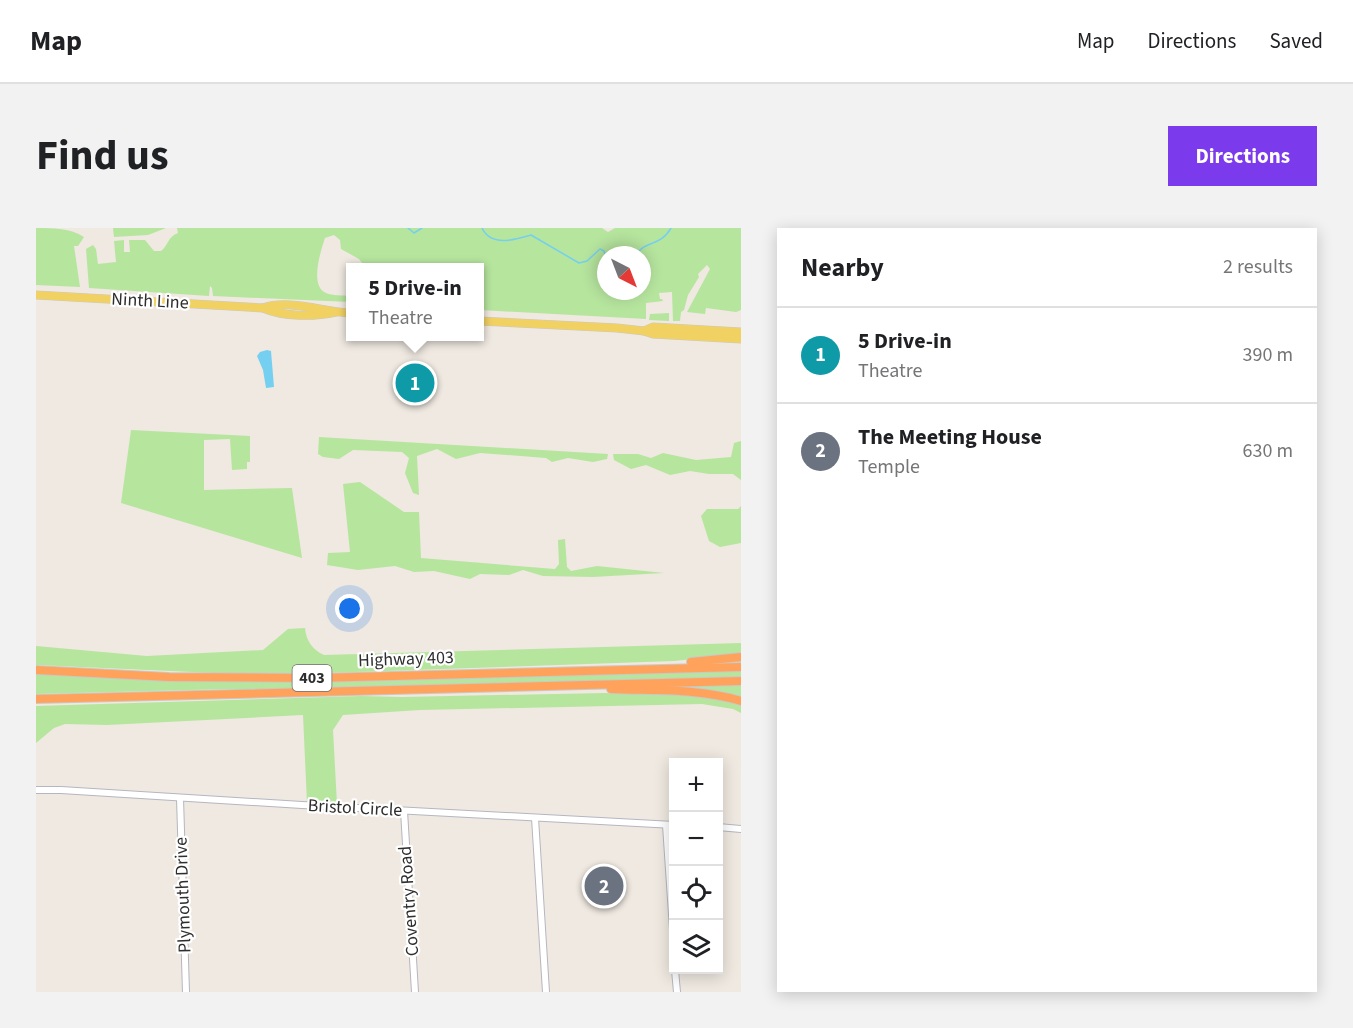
<!DOCTYPE html>
<html lang="en">
<head>
<meta charset="utf-8">
<style>
	:root { --surface:#fff; --page:#f2f2f2; --text:#202124; --muted:#757577; --line:#e0e0e0; --accent:#7c3aed }
	body { margin:0; font-family:"Source Sans 3",sans-serif; background:var(--page); color:var(--text) }
	.controls { position:absolute; right:18px; bottom:18px; display:grid; overflow:hidden; border-radius:0px; box-shadow:0 3px 15px #0003 }
	.controls button { width:54px; height:54px; display:grid; place-items:center; padding:0; border:0; border-bottom:2px solid var(--line); background:var(--surface); color:var(--text); font:30px sans-serif }
	.compass { position:absolute; left:561px; top:18px; width:54px; height:54px; border-radius:50%; background:var(--surface); box-shadow:0 3px 15px #0003; rotate:138deg }
	.you { position:absolute; left:314px; top:381px; width:21px; height:21px; margin:-15px; border:4px solid #fff; border-radius:50%; background:#1a73e8; box-shadow:0 0 0 9px #1a73e833 }
	.badge { display:grid; place-items:center; width:39px; height:39px; border-radius:50%; background:var(--accent); color:#fff; font-size:20px; font-weight:700 }
	.pin { position:absolute; translate:-50% -50%; border:3px solid #fff; box-shadow:0 2px 6px #0006 }
	.popup { position:absolute; left:310px; top:35px; width:138px; height:78px; box-sizing:border-box; display:grid; place-content:center; border-radius:0px; background:var(--surface); filter:drop-shadow(0 2px 4px #0005); font-size:20px; white-space:nowrap; color:var(--muted) }
	.popup b { font-size:22px; color:var(--text) }
	.popup::after { content:''; position:absolute; left:50%; top:100%; margin-left:-12px; border:12px solid transparent; border-top-color:var(--surface) }
	.list { margin:0; padding:0; list-style:none }
	h2 { display:flex; justify-content:space-between; align-items:center; height:78px; margin:0; padding:0 24px; font-size:26px }
	h2 small { font-size:20px; font-weight:400; color:var(--muted) }
	.list li { display:grid; grid-template-columns:39px 1fr auto; gap:18px; align-items:center; box-sizing:border-box; height:96px; padding:0 24px; border-top:2px solid var(--line) }
	.list b { display:block; font-size:22px; white-space:nowrap }
	.list p { margin:0; font-size:20px; white-space:nowrap; color:var(--muted) }
	.list em { font-size:20px; font-style:normal; color:var(--muted) }
	.icon { flex:none; width:33px; height:33px; fill:none; stroke:currentColor; stroke-width:2; stroke-linecap:round; stroke-linejoin:round }
	.map { position:relative; flex:none; width:705px; height:764px; overflow:hidden; border-radius:0px }
	header { display:flex; align-items:center; gap:36px; box-sizing:border-box; height:84px; padding:0 30px; background:var(--surface); border-bottom:2px solid var(--line) }
	header strong { font-size:28px }
	nav { display:flex; gap:33px; margin-inline-start:auto; font-size:21px }
	.intro { display:flex; align-items:center; justify-content:space-between; box-sizing:border-box; height:144px; padding:0 36px }
	h1 { margin:0; font-size:42px }
	.button { padding:15px 27px; border-radius:0px; background:var(--accent); color:#fff; font-size:21px; font-weight:700 }
	main { display:flex; gap:36px; padding:0 36px }
	aside { flex:1; background:var(--surface); border-radius:0px; box-shadow:0 3px 15px #0003 }
	.map>svg:first-child { display:block }
	.green { fill:#b6e59e; fill-rule:evenodd }
	.water { fill:#75cff0 }
	.lines { fill:none; stroke-linecap:round; stroke-linejoin:round }
	.stream { stroke:#75cff0; stroke-width:1.5 }
	.minor-casing { stroke:#b4b7c1; stroke-width:8 }
	.major-casing { stroke:#c9c9c9; stroke-width:9 }
	.highway-casing { stroke:#c9c9c9; stroke-width:10 }
	.minor { stroke:#fff; stroke-width:6 }
	.major { stroke:#f2d163; stroke-width:8 }
	.highway { stroke:#ffa35c; stroke-width:8 }
	.labels { text-anchor:middle; dominant-baseline:central; stroke-width:4.5; stroke-linejoin:round; paint-order:stroke }
	.shield { fill:#fff; stroke:#6d6d6d; stroke-width:1.5 }
	.shield-label { font-size:16px; font-weight:bold; fill:#2e2e2e }
	.street-label { font-size:18px; fill:#2e2e2e; stroke:#fff }
</style>
</head>
<body>
<header>
<strong>Map</strong>
<nav><a>Map</a><a>Directions</a><a>Saved</a></nav>
</header>
<div class="intro"><h1>Find us</h1><a class="button">Directions</a></div>
<main>
<div class="map">
<svg width="705" height="764" viewBox="0 0 705 764">
	<rect width="100%" height="100%" fill="#efe9e1"/>
	<g class="green">
		<path d="M0 0C18 0 34 0 48 9L42 18H38L44 59 0 57Z"/>
		<path d="M77 0H130L112 7 78 9Z"/>
		<path d="M141 0H566L572 4 579 0H705V82L700 84 670 80 669 86 651 84 674 41 671 37 662 46 663 49 652 67 648 82 645 84 644 93H637L636 64 623 65 624 71H626L627 73 610 75V91L444 82 443 39H329L323 31 305 21 304 12 298 7 289 10C285 22 273 58 290 65 296 68 307 67 314 68V74L177 68 176 60 174 58 173 68 53 60 50 21 57 17 60 21 62 36 80 34 78 13 88 12V24H94L93 12H109L118 23H125C132 18 132 8 142 5ZM570 27H606V63H570Z"/>
		<path d="M633 85V93L613 92 614 86Z"/>
		<path d="M95 202 214 208V234H211V241L196 242 194 211 168 212V262L256 260 266 330 85 275Z"/>
		<path d="M283 209 572 226 571 231 557 234 532 230 516 234 510 230 444 225 420 231 401 221 381 228 383 267 377 265 369 245 373 230 366 224 317 222 303 231 287 229 282 226Z"/>
		<path d="M705 213V252L697 246H673L654 243 634 247 610 237 595 241 578 232 577 226H602L615 230 627 225 660 232 695 229 698 215Z"/>
		<path d="M324 254 368 284H383L385 330 519 341 523 336 522 312 529 311 531 339 535 343 561 338 628 345 557 349 507 348 487 342 473 347 444 346 434 351 398 343 378 344 359 338 322 342 291 337 292 325 314 324 307 256Z"/>
		<path d="M705 278V315L684 319 673 313 665 288 671 281H702Z"/>
		<path d="M269 400C270 413 277 422 288 427L705 415V426L638 433 289 445 201 446 0 437V418L111 428 227 422 252 401Z"/>
		<path d="M705 442V449L241 462 192 461 0 466V445L240 454Z"/>
		<path d="M705 457V469L683 463 644 459Z"/>
		<path d="M569 465C614 466 661 464 705 477V485L697 481 666 476 384 482 307 487 297 502 301 576 271 575 267 487 71 497 29 496 18 500 0 515V478L325 468 366 469Z"/>
	</g>
	<path class="water" d="M231 122 235 123 238 159 230 160 227 142 221 128 224 124Z"/>
	<g class="lines">
		<g class="stream">
			<path d="M372 0 378 5 386 0"/>
			<path d="M446 0C455 19 478 12 495 7L543 35 551 33 564 21 568 23 570 29"/>
			<path d="M600 27C609 12 624 19 635 0"/>
		</g>
		<defs>
			<g id="minor">
				<path d="M0 562H25L266 577 638 597"/>
				<path d="M144 570 150 764"/>
				<path d="M368 583 379 764"/>
				<path d="M499 590 510 764"/>
				<path d="M630 597 638 716"/>
				<path d="M682 599 705 601"/>
				<path d="M639 742 641 764"/>
			</g>
			<g id="major">
				<path d="M0 67 227 80C248 89 278 89 300 84"/>
				<path d="M227 80C252 71 288 84 314 85"/>
				<path d="M443 93 581 100 608 103 617 106 705 111"/>
				<path d="M608 103 617 99 705 104"/>
			</g>
			<g id="highway">
				<path d="M655 434 705 429"/>
				<path d="M0 442 133 449 279 450 705 439"/>
				<path d="M575 461C618 463 663 460 705 473"/>
				<path d="M0 471 705 453"/>
			</g>
		</defs>
		<use href="#minor" class="minor-casing"/>
		<use href="#major" class="major-casing"/>
		<use href="#highway" class="highway-casing"/>
		<use href="#minor" class="minor"/>
		<use href="#major" class="major"/>
		<use href="#highway" class="highway"/>
	</g>
	<g class="labels">
		<rect class="shield" x="256.5" y="437" width="39" height="26" rx="4.5"/>
		<g class="shield-label">
			<text x="276" y="450">403</text>
		</g>
		<g class="street-label">
			<text transform="translate(114 73) rotate(3)">Ninth Line</text>
			<text transform="translate(370 431) rotate(-2)">Highway 403</text>
			<text transform="translate(319 580) rotate(3)">Bristol Circle</text>
			<text transform="translate(147 667) rotate(-92)">Plymouth Drive</text>
			<text transform="translate(373 673) rotate(-94)">Coventry Road</text>
		</g>
	</g>
</svg>
<div class="controls">
<button>+</button>
<button>−</button>
<button><svg class="icon" aria-label="locate" viewBox="0 0 24 24"><circle cx="12" cy="12" r="6"/><path d="M12 2v4M12 18v4M2 12h4M18 12h4"/></svg></button>
<button><svg class="icon" aria-label="layers" viewBox="0 0 24 24"><path d="M12 4l9 5-9 5-9-5zM3 14l9 5 9-5"/></svg></button>
</div>
<svg class="compass" viewBox="-18 -18 36 36"><path d="M0-13l5 13h-10z" fill="#e53935"/><path d="M0 13l5-13h-10z" fill="#757577"/></svg>
<div class="you"></div>
<div class="pin badge" style="left:379px;top:155px;background:#0f9aa8">1</div>
<div class="popup"><b>5 Drive-in</b>Theatre</div>
<div class="pin badge" style="left:568px;top:658px;background:#6b7280">2</div>
</div>
<aside>
<h2>Nearby<small>2 results</small></h2>
<ul class="list">
<li><span class="badge" style="background:#0f9aa8">1</span><div><b>5 Drive-in</b><p>Theatre</p></div><em>390 m</em></li>
<li><span class="badge" style="background:#6b7280">2</span><div><b>The Meeting House</b><p>Temple</p></div><em>630 m</em></li>
</ul>
</aside>
</main>
</body>
</html>
